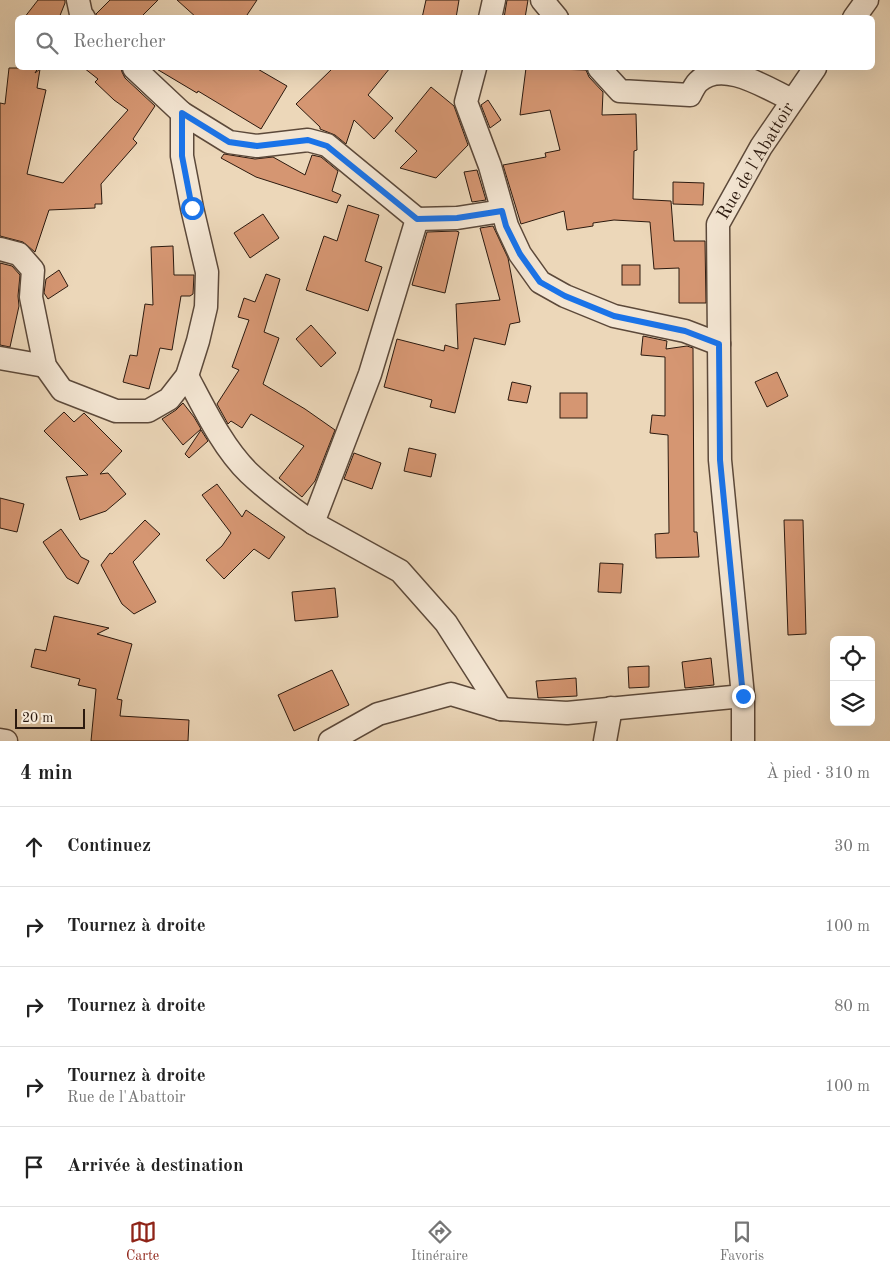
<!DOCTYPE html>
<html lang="fr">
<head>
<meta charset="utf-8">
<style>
	:root { --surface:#fff; --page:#f2f2f2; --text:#222; --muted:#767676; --line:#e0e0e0; --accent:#8f2418 }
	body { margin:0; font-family:"Old Standard TT",serif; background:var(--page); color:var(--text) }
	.controls { position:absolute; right:15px; bottom:15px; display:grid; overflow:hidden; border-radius:8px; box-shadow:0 5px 20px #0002 }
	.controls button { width:45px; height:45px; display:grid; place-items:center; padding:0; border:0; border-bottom:1px solid var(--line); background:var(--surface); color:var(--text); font:25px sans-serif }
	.scale { position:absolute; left:15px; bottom:12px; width:70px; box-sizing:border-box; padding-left:5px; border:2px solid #2c1a0f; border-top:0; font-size:14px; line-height:18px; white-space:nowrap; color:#2c1a0f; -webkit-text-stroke:4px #f3e5d2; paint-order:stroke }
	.stop { position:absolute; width:15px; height:15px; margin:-11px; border:4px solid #1a73e8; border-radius:50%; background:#fff }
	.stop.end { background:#1a73e8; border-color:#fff; box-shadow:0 1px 5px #0008 }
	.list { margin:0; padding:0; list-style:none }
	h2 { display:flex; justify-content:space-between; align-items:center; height:65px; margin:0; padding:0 20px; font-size:21px }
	h2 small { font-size:16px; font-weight:400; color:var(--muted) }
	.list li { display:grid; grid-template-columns:32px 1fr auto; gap:15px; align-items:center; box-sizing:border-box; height:80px; padding:0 20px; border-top:1px solid var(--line) }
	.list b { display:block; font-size:19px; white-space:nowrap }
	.list p { margin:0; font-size:16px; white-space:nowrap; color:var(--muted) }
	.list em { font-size:16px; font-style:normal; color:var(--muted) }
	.icon { flex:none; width:28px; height:28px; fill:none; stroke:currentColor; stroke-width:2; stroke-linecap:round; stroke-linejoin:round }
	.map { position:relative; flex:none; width:890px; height:741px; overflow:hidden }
	.search { position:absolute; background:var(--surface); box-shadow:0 5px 20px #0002; left:15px; right:15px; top:15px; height:55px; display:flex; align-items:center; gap:12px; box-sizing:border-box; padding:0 18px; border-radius:8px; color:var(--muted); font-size:19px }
	.sheet { height:465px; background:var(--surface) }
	nav { display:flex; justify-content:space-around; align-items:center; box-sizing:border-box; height:70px; border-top:1px solid var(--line); background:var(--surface); font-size:14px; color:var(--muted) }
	nav a { display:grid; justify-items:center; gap:2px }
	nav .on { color:var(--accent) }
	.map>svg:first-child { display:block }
	.building { fill:#d59672; stroke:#2c1a0f }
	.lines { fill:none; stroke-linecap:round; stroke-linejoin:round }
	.street-casing { stroke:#5c493a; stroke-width:25 }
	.street { stroke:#f3e5d2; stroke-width:22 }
	.route { stroke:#1a73e8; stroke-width:6 }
	.labels { text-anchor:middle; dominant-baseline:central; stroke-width:4; stroke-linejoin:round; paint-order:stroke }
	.street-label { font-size:18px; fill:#2c1a0f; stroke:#f3e5d2 }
</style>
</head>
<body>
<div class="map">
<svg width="890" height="741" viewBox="0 0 890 741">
	<rect width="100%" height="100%" fill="#ecd7b9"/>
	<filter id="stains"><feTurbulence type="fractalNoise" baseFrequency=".004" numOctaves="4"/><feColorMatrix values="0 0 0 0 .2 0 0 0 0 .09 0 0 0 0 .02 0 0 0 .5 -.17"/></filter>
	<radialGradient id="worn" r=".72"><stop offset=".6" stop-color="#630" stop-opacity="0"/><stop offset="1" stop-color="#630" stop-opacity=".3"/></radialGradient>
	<g class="building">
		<path d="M38 0H65V3L59 18H24Z"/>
		<path d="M110 0H158L140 18H97L96 14Z"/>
		<path d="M177 0H257L245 18H197Z"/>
		<path d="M426 0H459L456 18H422Z"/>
		<path d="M507 0H528L525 18H504Z"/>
		<path d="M9 68H38L35 73 40 69 37 88 46 90 27 174 63 183 128 110 114 100 95 82 98 79 84 68H121L122 72 125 78 155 106 133 139 137 143 101 184 102 204H95V208L49 210 35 252 23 242 0 236V103L5 104Z"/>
		<path d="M155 68H256L287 86 261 129 198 91 197 93Z"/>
		<path d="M333 68H390L368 95 393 118 374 139 354 120 346 144 335 135 320 129V127L296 104Z"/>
		<path d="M526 68 586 70 589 77 603 92 602 115 636 114 637 150 634 151 633 199 671 201 674 241H705L706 303H679V268L654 269 650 222 614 220 593 223V226L567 230 564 211 521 224 503 165 546 157 545 153 560 150 550 110 520 115Z"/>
		<path d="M431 87 454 106 468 145 436 178 400 168 417 151 395 131Z"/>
		<path d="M488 100 501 120 490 128 481 105Z"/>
		<path d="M224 154 255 159 273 157 305 175 312 155 321 157 338 171 332 191 341 195 337 203 256 177 221 158Z"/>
		<path d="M477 170 486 200 472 202 464 172Z"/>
		<path d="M673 182 704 183 703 205 673 204Z"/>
		<path d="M348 205 379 215 365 261 382 267 368 311 306 290 324 236 337 241Z"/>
		<path d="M263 214 279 238 250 258 234 233Z"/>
		<path d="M493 226 508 258 520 322 510 324 505 345 474 338 455 413 430 407 432 400 384 387 397 339 444 351 445 345 458 349 456 304 500 300 480 228Z"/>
		<path d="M456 231 459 232 445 293 412 285 427 232Z"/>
		<path d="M173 246 174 275H194L193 294 190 296H181L172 350 160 348 149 389 123 382 130 355 137 356 145 304 153 305 151 247Z"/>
		<path d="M0 263 12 266 20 275 18 296 19 306 10 347 0 345Z"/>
		<rect x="622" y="265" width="18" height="20"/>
		<path d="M59 270 68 286 48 299 44 293 46 279Z"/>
		<path d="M266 274 280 279 264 332 279 338 263 384 305 409 335 430 315 481 302 497 279 478 304 446 251 414 242 428 231 421 228 424 217 404 239 370 232 367 249 320 238 317 244 298 255 302Z"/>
		<path d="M311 325 336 353 321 367 296 339Z"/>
		<path d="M643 336 667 341 666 349 687 346 693 348 694 532H697L699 557 656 558 655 534 669 533 668 435 650 433 652 415 665 416V357L641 355Z"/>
		<path d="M777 372 788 396 767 407 755 382Z"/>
		<path d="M512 382 531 386 527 403 508 400Z"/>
		<rect x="560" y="393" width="27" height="25"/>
		<path d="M183 403 194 417 201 429 183 445 162 419 176 410Z"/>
		<path d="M64 412 74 422 84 413 122 451 100 474 108 473 126 494 106 511 80 520 66 477 88 475 44 431Z"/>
		<path d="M201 430 208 441 189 458 185 454Z"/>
		<path d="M409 448 436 454 431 477 404 471Z"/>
		<path d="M354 453 381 463 372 489 344 479Z"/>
		<path d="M217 484 242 517 246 510 285 537 269 559 254 549 224 579 206 560 222 546 231 533 202 495Z"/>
		<path d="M0 498 24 504 17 532 0 528Z"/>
		<path d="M145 520 160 534 133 562 156 602 134 614 122 604 101 565 110 553 112 554Z"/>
		<path d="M784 520H803L806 634 788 635Z"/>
		<path d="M61 529 81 557 89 561 78 584 67 578 43 542Z"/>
		<path d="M600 563 623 564 621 593 598 592Z"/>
		<path d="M335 588 338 617 295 621 292 592Z"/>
		<path d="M54 616 109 628 97 634 132 644 117 699 122 700 120 716 189 720 188 741H91L96 689 78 685 80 679 31 667 35 649 46 651Z"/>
		<path d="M711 658 714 685 685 688 682 662Z"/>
		<path d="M649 666V687L629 688 628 667Z"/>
		<path d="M332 670 349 705 294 731 278 695Z"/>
		<path d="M576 678 577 696 538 698 536 681Z"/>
	</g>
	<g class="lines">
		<defs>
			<g id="street">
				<path d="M78 0 81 14 84 18"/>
				<path d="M542 0 557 18"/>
				<path d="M490 18 494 0"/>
				<path d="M854 18 867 0"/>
				<path d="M134 68 182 113 229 142 257 146 308 140 327 145 417 219 370 374 313 523 400 571 446 623 501 709"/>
				<path d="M475 68 466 102 490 166 507 226 520 254 540 282 565 296 614 316 685 331 719 344"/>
				<path d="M599 68 620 91 690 95C692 91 695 85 698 82 722 58 768 89 792 100"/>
				<path d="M417 219 457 218 502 211"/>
				<path d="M0 249 19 254 33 270 31 297 45 366 62 390 116 411H148L169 399 187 376 198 341 206 307 207 272 192 208 182 156V113"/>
				<path d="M0 358 45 366"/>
				<path d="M187 376C204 408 223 448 249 473 269 492 291 508 313 523"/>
				<path d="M0 740 6 741"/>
				<path d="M330 741 378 714 451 694 501 709 567 713 743 696"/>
				<path d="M605 741 611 708"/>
				<path d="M743 741V696L720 460 718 224 761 147 815 68"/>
			</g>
		</defs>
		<use href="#street" class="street-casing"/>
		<use href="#street" class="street"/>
	</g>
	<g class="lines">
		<path class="route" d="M192 208 182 156V113L229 142 257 146 308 140 327 146 417 219 457 218 502 211 506 226 520 254 540 282 565 296 614 316 685 331 719 344 720 460 743 696"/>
	</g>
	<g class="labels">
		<g class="street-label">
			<text transform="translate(756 161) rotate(-59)">Rue de l'Abattoir</text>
		</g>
	</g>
	<rect width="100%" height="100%" filter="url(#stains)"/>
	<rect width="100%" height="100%" fill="url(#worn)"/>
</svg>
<div class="controls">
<button><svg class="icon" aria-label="locate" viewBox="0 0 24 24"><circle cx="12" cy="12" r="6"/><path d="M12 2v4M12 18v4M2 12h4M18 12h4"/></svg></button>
<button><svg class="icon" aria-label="layers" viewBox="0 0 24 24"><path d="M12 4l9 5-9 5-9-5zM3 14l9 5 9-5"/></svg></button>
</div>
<div class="scale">20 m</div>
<div class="stop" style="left:192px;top:208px"></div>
<div class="stop end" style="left:743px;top:696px"></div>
<div class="search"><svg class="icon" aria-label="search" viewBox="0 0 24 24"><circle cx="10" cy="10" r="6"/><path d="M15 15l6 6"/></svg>Rechercher</div>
</div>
<section class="sheet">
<h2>4 min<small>À pied · 310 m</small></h2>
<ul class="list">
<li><svg class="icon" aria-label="ahead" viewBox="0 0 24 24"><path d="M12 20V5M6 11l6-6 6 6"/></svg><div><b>Continuez</b></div><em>30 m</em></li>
<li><svg class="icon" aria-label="right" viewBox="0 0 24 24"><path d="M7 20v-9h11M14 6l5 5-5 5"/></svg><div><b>Tournez à droite</b></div><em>100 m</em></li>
<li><svg class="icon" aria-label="right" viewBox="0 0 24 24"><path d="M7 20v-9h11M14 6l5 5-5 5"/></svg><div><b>Tournez à droite</b></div><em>80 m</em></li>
<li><svg class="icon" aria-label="right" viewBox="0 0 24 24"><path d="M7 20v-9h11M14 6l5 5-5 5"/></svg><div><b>Tournez à droite</b><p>Rue de l'Abattoir</p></div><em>100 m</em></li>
<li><svg class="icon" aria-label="arrive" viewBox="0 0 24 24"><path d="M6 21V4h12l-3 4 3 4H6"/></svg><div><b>Arrivée à destination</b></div></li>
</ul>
</section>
<nav>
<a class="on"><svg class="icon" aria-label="map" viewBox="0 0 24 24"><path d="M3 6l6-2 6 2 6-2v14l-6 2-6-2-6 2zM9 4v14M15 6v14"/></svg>Carte</a>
<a><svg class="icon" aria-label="directions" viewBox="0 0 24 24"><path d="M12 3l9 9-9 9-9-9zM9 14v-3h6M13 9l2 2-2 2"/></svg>Itinéraire</a>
<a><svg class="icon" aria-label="saved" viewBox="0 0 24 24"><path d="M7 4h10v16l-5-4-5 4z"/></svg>Favoris</a>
</nav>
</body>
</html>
